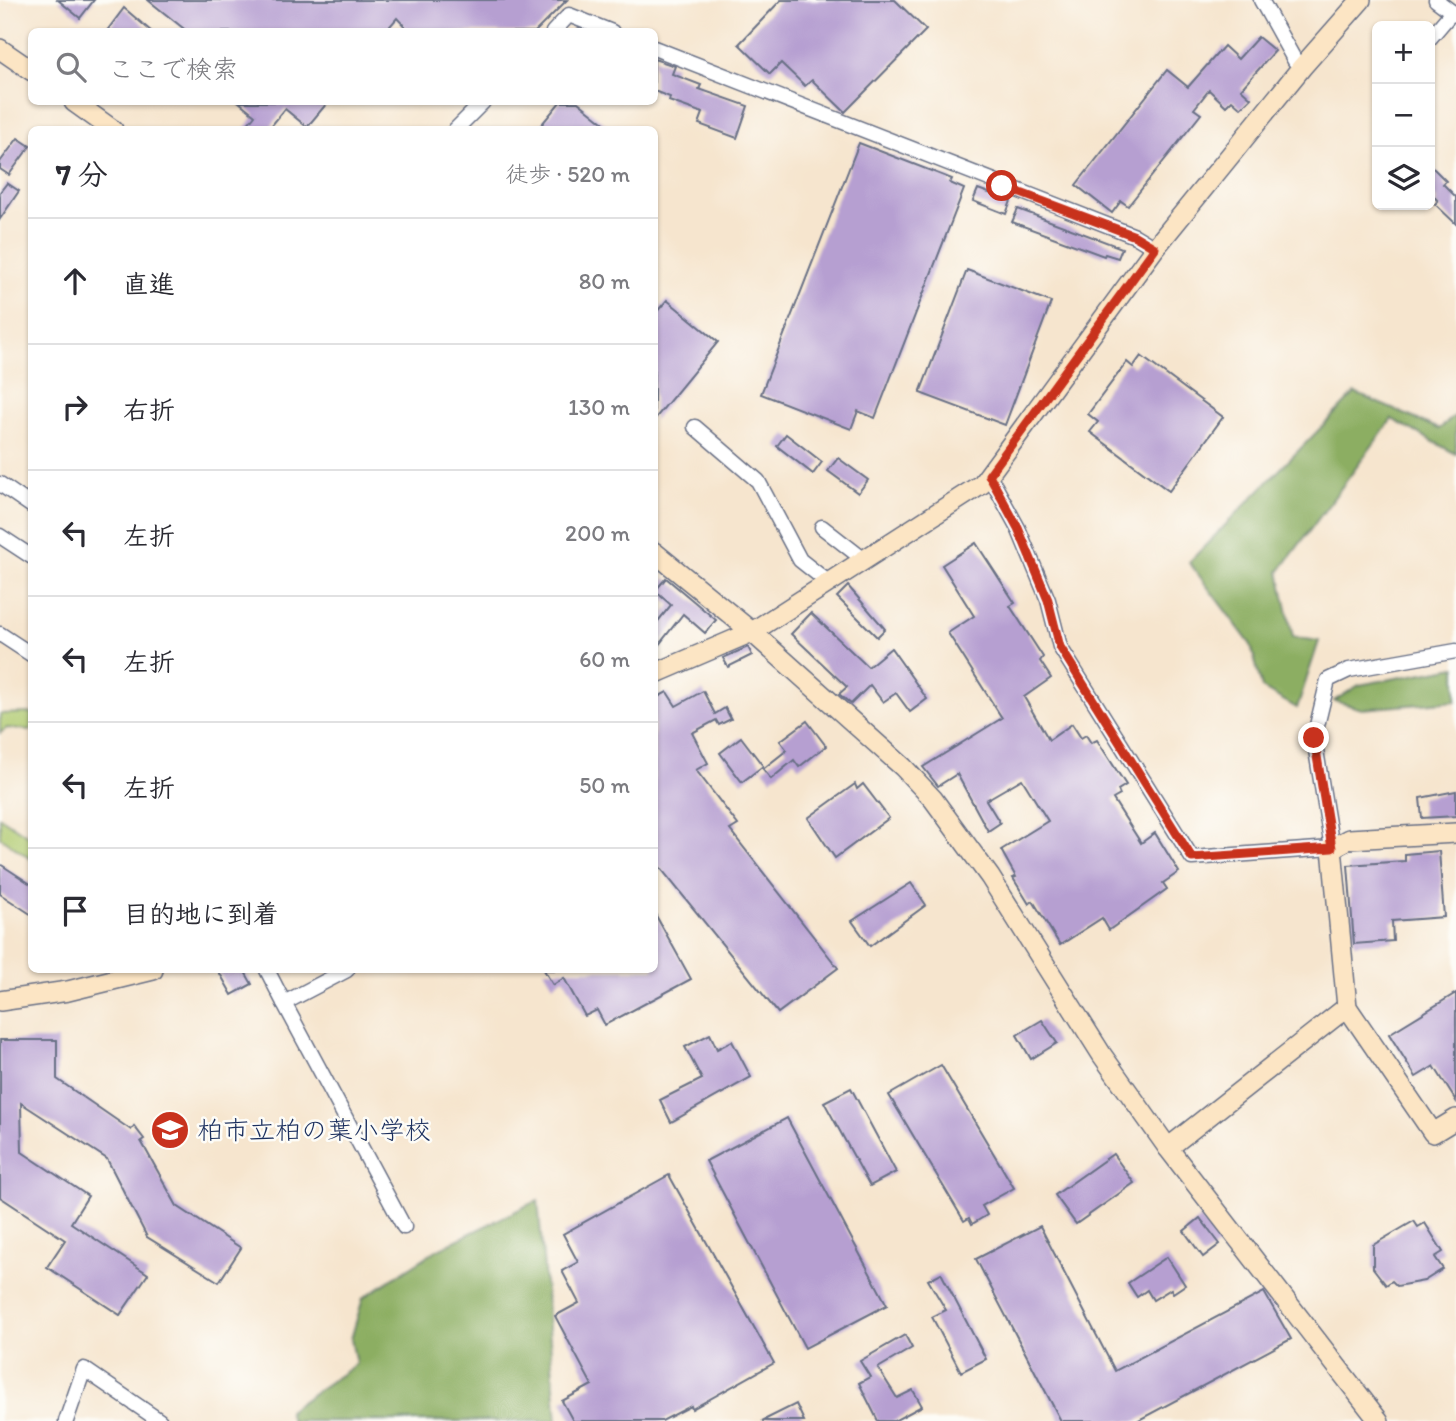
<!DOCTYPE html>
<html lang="ja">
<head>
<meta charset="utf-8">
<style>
	:root { --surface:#fff; --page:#f7f7f7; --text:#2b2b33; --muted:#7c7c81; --line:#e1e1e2 }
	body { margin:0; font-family:Itim,"Klee One",sans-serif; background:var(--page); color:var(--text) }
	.controls { position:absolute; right:21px; top:21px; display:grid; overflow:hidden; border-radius:10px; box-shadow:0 2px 5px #0004 }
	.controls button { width:63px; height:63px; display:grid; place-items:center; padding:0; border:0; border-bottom:2px solid var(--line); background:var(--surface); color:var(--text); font:35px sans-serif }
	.stop { position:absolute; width:21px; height:21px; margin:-16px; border:5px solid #c8321e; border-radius:50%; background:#fff }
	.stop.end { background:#c8321e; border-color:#fff; box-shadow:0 2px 7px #0008 }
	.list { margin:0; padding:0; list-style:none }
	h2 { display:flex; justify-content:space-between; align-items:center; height:91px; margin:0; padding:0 28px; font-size:30px }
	h2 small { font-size:23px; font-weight:400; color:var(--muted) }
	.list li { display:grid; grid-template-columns:46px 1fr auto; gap:21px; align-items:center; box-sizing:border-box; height:126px; padding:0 28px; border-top:2px solid var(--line) }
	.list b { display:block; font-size:26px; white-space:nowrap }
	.list em { font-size:23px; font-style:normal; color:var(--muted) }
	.icon { flex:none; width:38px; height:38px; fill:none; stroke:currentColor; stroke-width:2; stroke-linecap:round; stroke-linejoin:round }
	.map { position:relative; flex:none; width:1456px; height:1421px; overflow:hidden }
	.search { position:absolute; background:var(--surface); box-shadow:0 2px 5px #0004; left:28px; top:28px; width:630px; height:77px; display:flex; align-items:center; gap:18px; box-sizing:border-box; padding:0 24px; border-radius:10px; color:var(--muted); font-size:26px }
	.panel { position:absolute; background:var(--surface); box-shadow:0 2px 5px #0004; left:28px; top:126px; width:630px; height:847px; border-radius:10px }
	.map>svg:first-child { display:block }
	.green { fill:#b0ca70; stroke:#667c67; stroke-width:2 }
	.forest { fill:#8cae62; stroke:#546e60; stroke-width:2 }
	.building { fill:#b69fd1 }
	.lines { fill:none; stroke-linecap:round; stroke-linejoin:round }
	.street-casing { stroke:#686f85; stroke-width:17 }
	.secondary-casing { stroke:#686f85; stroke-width:22 }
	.street { stroke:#fff; stroke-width:14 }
	.secondary { stroke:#fce5c4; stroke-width:19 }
	.route { stroke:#c8321e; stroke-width:9 }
	.labels { text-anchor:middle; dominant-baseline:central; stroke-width:5; stroke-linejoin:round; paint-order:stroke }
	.poi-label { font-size:26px; fill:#1b2f5e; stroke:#fdfcf7; text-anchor:start }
</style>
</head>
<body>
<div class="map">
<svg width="1456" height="1421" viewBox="0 0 1456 1421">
	<rect width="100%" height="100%" fill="#fdfcf7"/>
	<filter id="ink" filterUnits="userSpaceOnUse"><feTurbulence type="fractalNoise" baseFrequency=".0143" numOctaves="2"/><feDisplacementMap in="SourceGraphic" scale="14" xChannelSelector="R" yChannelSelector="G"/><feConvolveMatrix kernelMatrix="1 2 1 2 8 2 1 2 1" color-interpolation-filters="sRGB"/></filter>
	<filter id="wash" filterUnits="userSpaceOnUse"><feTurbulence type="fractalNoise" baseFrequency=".00686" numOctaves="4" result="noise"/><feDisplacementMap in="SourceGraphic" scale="28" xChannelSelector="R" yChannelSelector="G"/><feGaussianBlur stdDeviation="1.57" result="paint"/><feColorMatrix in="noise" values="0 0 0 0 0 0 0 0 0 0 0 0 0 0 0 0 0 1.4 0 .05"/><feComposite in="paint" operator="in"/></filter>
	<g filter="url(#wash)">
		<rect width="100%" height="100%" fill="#f6e5ce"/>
		<g class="green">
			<path d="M32 713 31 730 7 728 0 733V714Z"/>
			<path d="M0 817 31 838V859L0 837Z"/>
		</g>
		<g class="forest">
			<path d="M1355 393 1439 429 1456 415V454L1392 419 1279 572 1293 637 1319 641 1297 708 1262 688 1251 645 1189 562Z"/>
			<path d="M1456 667V701L1362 709 1334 701 1359 685Z"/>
			<path d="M538 1200 557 1421H291L288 1411 356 1364 351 1339 363 1298 438 1249Z"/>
		</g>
		<g id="blocks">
			<g class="building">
				<path d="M58 0H94L80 18Z"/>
				<path d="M148 0H567L535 32H410L397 18 385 32H188Z"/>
				<path d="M781 0H895L926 30 845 112 812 80 805 86 781 63 770 74 739 44Z"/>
				<path d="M124 8 152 32H106Z"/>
				<path d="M1258 37 1275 51 1241 89 1251 98 1241 108 1232 100 1226 106 1209 90 1194 109 1201 114 1128 206 1121 201 1112 213 1076 185 1167 70 1188 87 1224 46 1238 59Z"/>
				<path d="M654 59 675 66 672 74 701 85 699 89 748 106 737 138 699 124 703 113 669 101 670 97 654 91Z"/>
				<path d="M239 102H328L307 127 285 109 268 130H243L255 115Z"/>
				<path d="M560 102H578L613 130H537Z"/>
				<path d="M18 138 30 146 9 175 0 169V162Z"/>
				<path d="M859 143 952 179 950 183 964 189 875 418 858 411 851 429 761 394Z"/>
				<path d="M1430 165 1446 181 1443 184 1456 197V224L1435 204 1438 201 1430 192Z"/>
				<path d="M7 183 19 191 0 219V192Z"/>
				<path d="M978 189 1011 201 1006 214 973 201Z"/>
				<path d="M1018 209 1122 248 1118 258 1105 254 1104 256 1012 222Z"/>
				<path d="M967 270 1051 302 1005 425 920 393Z"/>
				<path d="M667 300 718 342 654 420V315Z"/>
				<path d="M1141 356 1223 417 1169 491 1090 432 1098 422 1088 414 1127 362 1133 367Z"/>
				<path d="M786 434 822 462 813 474 777 446Z"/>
				<path d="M838 458 868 480 858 493 828 471Z"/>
				<path d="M976 543 1015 603 1010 606 1043 657 1040 661 1051 678 1024 697 1049 740 1072 724 1081 738 1086 735 1091 743 1097 740 1126 785 1118 790 1120 795 1113 799 1141 843 1155 833 1179 872 1163 883 1167 889 1109 930 1102 918 1060 945 1033 901 1029 904 1013 878 1016 877 1001 850 1048 821 1022 779 986 800 1000 823 988 831 957 774 938 786 923 767 1002 718 948 633 974 616 942 565Z"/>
				<path d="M666 578 716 620 705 633 683 614 654 651V626L671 605 655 591Z"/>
				<path d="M848 586 885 629 877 637 837 597Z"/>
				<path d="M811 613 868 667 891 648 927 699 910 712 896 693 883 702 870 685 851 704 839 694 847 687 791 634Z"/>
				<path d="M748 647 752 655 728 667 723 658Z"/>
				<path d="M703 691 715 714 725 708 731 719 719 725 716 720 692 733 708 763 696 770 738 825 730 830 838 968 778 1013 654 860V699L667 692 676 706Z"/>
				<path d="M807 721 826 746 799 767 794 760 771 779 763 769 787 750 780 741Z"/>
				<path d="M741 737 763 766 742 782 720 753Z"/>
				<path d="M855 784 857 789 863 784 889 818 835 858 808 818Z"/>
				<path d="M1456 791V816L1422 818 1420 798Z"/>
				<path d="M1439 851 1444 917 1392 921 1393 941 1354 944 1348 865 1405 861V854Z"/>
				<path d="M0 864 32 885V915L0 894Z"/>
				<path d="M911 883 926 905 870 946 852 921Z"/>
				<path d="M654 912 691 979 605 1025 597 1010 585 1016 564 978 553 985 544 970H654Z"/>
				<path d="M218 970H244L252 984 232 995Z"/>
				<path d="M1456 993V1101L1434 1066 1416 1077 1389 1034Z"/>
				<path d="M1042 1020 1057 1043 1031 1059 1017 1035Z"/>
				<path d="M710 1034 717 1049 732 1041 751 1077 671 1122 660 1100 702 1079 685 1047Z"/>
				<path d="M0 1040H57V1079L131 1130 134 1126 144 1139 141 1141 177 1206 241 1248 219 1282 147 1237 107 1159 21 1103 22 1152 88 1196 71 1223 148 1274 120 1315 47 1267 65 1240 0 1197Z"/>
				<path d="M941 1065 1014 1188 982 1206 987 1215 972 1224 969 1218 964 1221 889 1095Z"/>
				<path d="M851 1088 896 1172 870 1186 824 1102Z"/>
				<path d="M787 1118 887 1305 805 1348 706 1161Z"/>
				<path d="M1113 1154 1134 1183 1076 1224 1055 1195Z"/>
				<path d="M669 1175 774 1363 692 1409 691 1406 662 1421H573L562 1401 592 1385 555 1316 579 1303 562 1271 578 1262 563 1234Z"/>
				<path d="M1200 1218 1220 1244 1203 1257 1184 1231Z"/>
				<path d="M1414 1221 1418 1227 1425 1223 1443 1252 1435 1257 1443 1269 1424 1281 1397 1286 1392 1281 1386 1285 1373 1268V1245Z"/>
				<path d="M1040 1226 1115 1371 1264 1292 1291 1339 1137 1421H1061L976 1259Z"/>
				<path d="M1167 1257 1185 1285 1173 1293 1171 1289 1153 1300 1147 1290 1137 1297 1128 1283Z"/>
				<path d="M941 1273 986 1359 961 1372 932 1317 946 1310 928 1280Z"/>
				<path d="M905 1335 912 1348 878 1368 897 1398 913 1390 922 1406 894 1421H878L859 1383 870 1377 860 1361Z"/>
				<path d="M796 1404 804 1421H762Z"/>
			</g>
		</g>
	</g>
	<g filter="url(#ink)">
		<use href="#blocks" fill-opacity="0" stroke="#686f85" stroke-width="2"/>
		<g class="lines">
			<defs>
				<g id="street">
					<path d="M1261 0 1295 61 1302 67"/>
					<path d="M1436 0 1456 15"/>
					<path d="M553 32 569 15 612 32"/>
					<path d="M1430 38 1452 12"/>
					<path d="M654 48 1135 236 1155 248"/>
					<path d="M455 130 483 102"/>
					<path d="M695 427 758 481 800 560 829 583"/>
					<path d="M989 475 1018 528 1048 600 1060 647 1192 858 1332 848 1314 738 1328 680 1349 670 1456 651"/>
					<path d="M0 484 32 506"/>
					<path d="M822 527 863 559"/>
					<path d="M0 536 32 557"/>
					<path d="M0 634 32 655"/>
					<path d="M267 970 284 1003"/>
					<path d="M347 970 284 1003 404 1227"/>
					<path d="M66 1421 84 1369 160 1421"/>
				</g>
				<g id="secondary">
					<path d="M0 49 32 71"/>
					<path d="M74 102 113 130"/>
					<path d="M654 552 752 632 903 767 933 799 990 877 1102 1055 1168 1148 1379 1421"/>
					<path d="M654 674 752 632 982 484 1155 248 1302 67 1361 0"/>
					<path d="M1456 833 1349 839 1332 848 1347 1007 1433 1133 1456 1119"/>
					<path d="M0 1001 68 991 153 970"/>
					<path d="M1168 1148 1347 1007"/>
				</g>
			</defs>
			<use href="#street" class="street-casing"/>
			<use href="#secondary" class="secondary-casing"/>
			<use href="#street" class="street"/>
			<use href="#secondary" class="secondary"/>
		</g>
	</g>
	<g class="lines" filter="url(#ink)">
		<path class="route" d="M1002 186 1135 236 1155 248 989 475 1018 528 1048 600 1060 647 1192 858 1332 848 1314 738"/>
	</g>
	<defs>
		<symbol id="school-disc" viewBox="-11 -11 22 22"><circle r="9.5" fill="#c8321e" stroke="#fdfcf7"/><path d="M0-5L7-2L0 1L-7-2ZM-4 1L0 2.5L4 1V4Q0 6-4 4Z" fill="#fff"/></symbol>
	</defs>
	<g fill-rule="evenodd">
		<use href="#school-disc" x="148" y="1108" width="44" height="44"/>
	</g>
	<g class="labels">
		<g class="poi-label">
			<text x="197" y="1130">柏市立柏の葉小学校</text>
		</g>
	</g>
</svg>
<div class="controls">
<button>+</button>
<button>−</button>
<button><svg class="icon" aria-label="layers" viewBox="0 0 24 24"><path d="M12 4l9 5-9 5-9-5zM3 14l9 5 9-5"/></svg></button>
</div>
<div class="stop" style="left:1002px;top:186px"></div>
<div class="stop end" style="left:1314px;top:738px"></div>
<div class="search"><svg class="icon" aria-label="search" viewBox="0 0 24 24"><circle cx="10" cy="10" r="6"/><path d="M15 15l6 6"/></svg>ここで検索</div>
<section class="panel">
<h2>7 分<small>徒歩 · 520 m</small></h2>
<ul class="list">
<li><svg class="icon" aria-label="ahead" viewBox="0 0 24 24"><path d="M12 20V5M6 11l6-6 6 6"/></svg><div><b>直進</b></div><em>80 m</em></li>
<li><svg class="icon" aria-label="right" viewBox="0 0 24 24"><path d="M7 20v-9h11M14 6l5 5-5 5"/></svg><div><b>右折</b></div><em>130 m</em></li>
<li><svg class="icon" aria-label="left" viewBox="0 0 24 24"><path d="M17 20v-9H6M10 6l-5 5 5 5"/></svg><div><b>左折</b></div><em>200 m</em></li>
<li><svg class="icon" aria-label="left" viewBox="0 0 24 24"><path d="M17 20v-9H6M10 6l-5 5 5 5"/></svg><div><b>左折</b></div><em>60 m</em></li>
<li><svg class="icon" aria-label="left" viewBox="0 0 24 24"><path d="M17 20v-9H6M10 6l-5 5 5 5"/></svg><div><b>左折</b></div><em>50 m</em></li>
<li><svg class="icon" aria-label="arrive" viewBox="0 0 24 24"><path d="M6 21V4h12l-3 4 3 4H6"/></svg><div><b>目的地に到着</b></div></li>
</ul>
</section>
</div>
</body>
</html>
